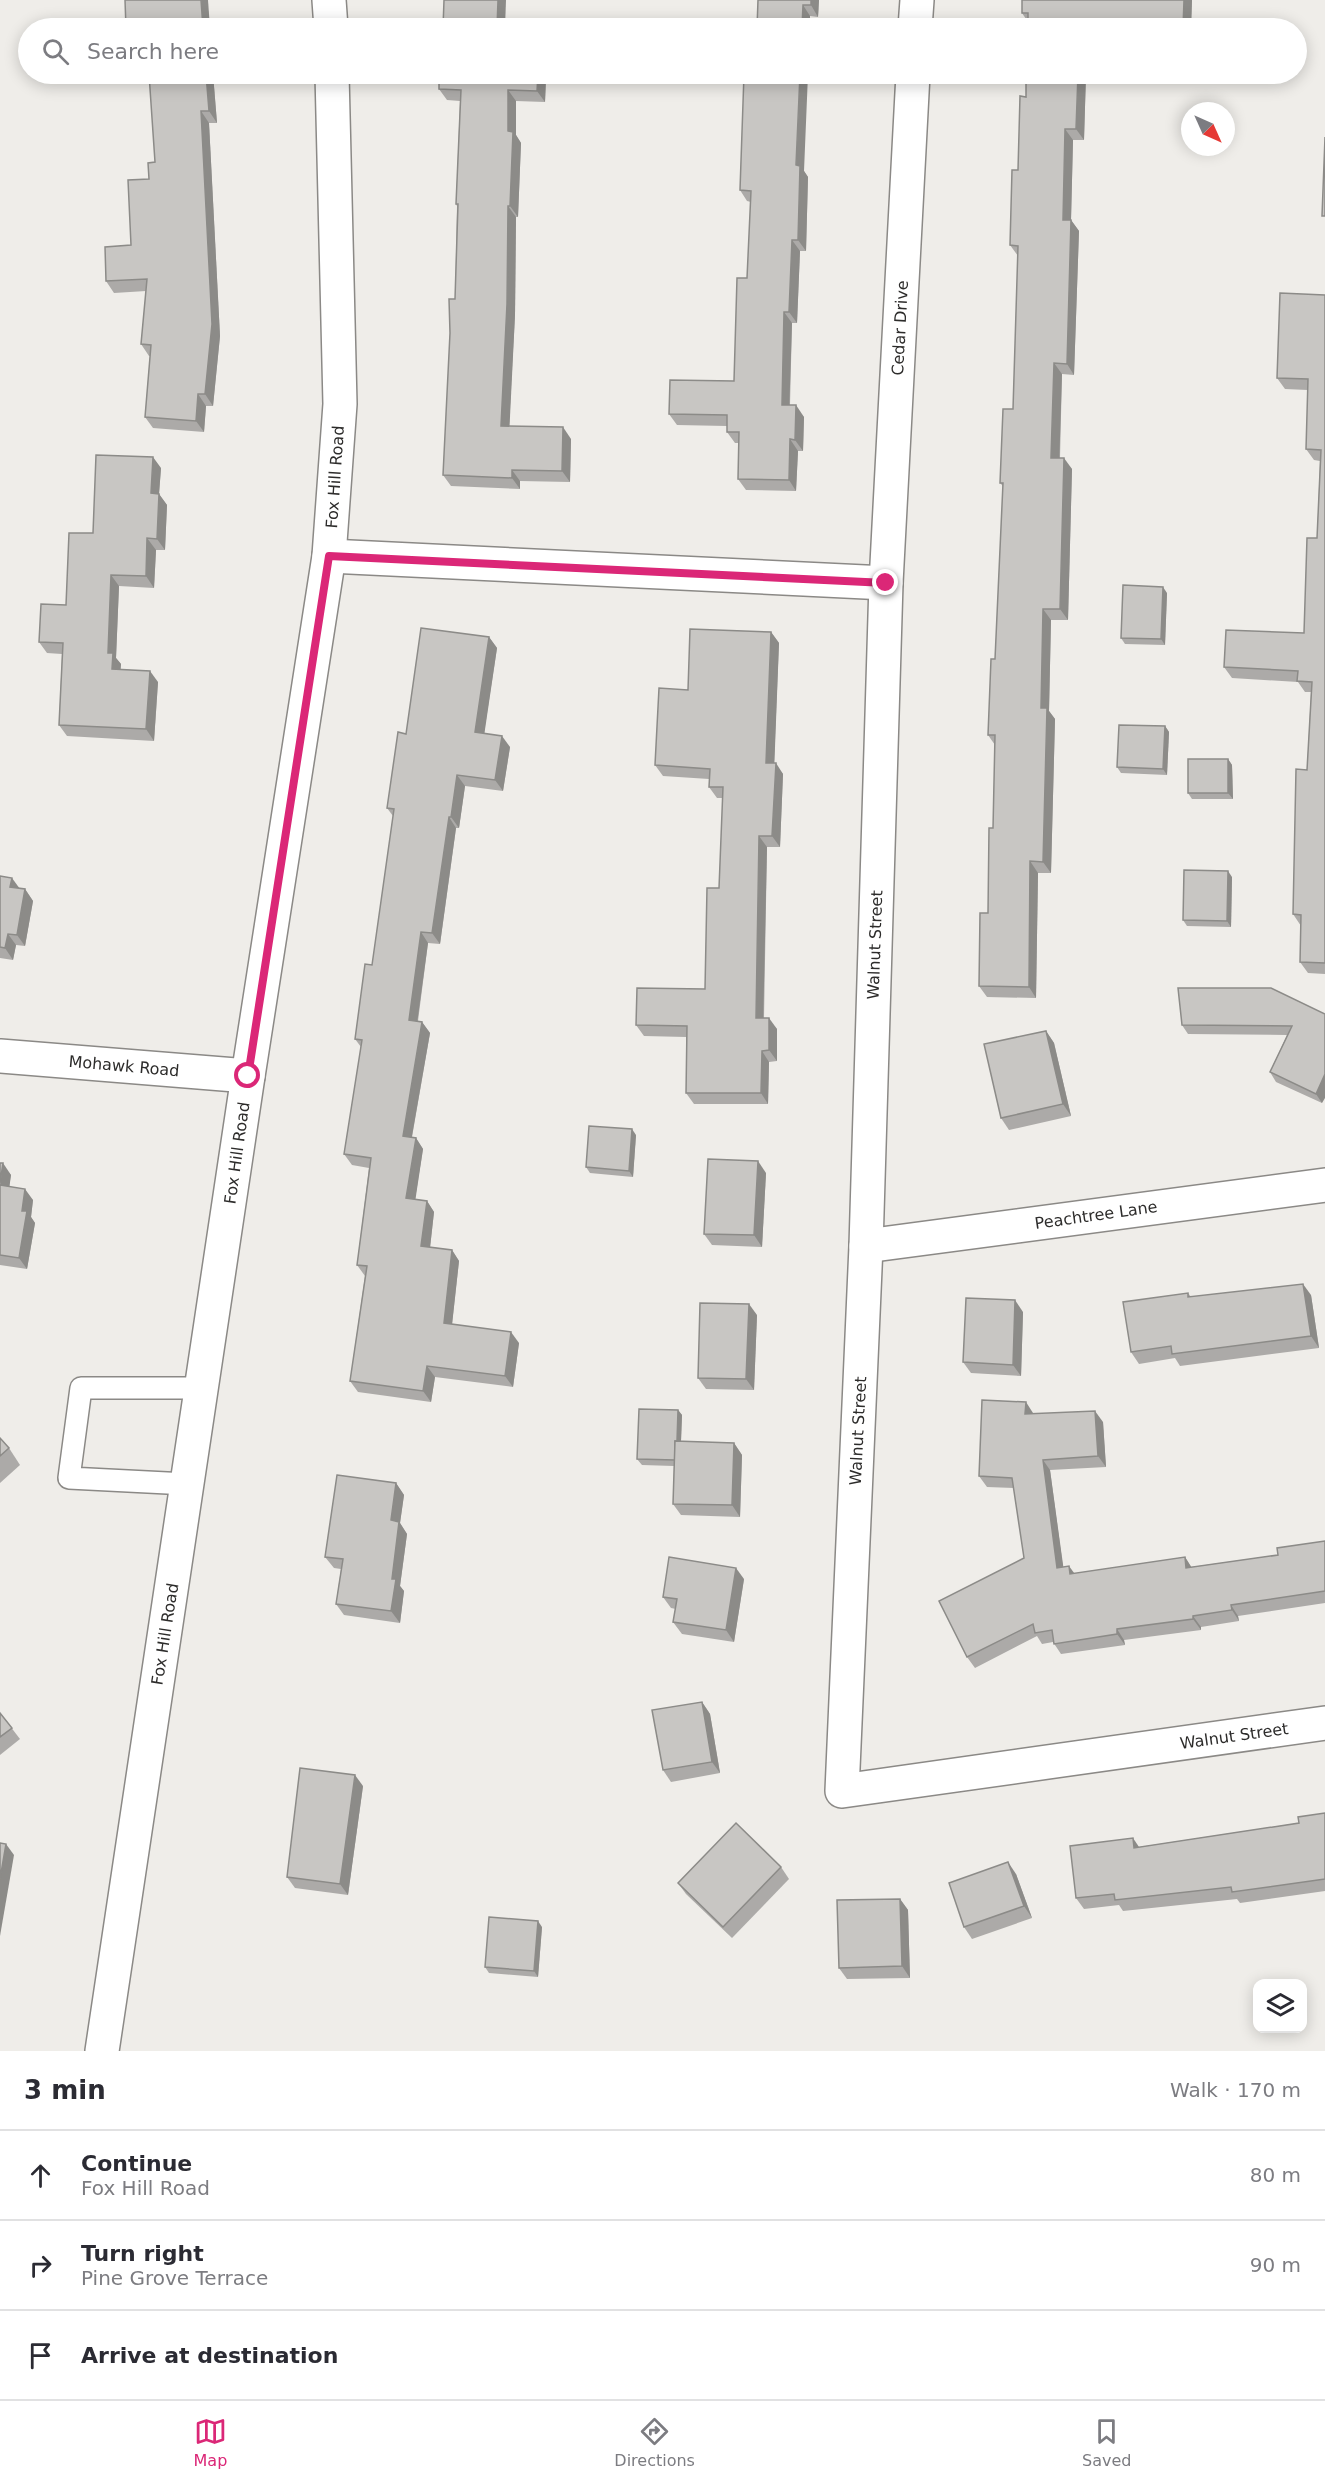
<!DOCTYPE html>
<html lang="en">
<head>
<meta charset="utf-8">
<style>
	:root { --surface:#fff; --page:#f7f7f7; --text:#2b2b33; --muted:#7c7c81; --line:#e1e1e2; --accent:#db2777 }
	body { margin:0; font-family:"DejaVu Sans",sans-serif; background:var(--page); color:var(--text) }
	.controls { position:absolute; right:18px; bottom:18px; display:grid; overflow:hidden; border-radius:12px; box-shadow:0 3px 15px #0003 }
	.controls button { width:54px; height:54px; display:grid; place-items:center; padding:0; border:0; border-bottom:2px solid var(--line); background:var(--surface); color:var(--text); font:30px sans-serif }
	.compass { position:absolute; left:1181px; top:102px; width:54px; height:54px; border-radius:50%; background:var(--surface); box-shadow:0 3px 15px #0003; rotate:135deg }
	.stop { position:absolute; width:18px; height:18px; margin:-14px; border:4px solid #db2777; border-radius:50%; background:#fff }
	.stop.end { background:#db2777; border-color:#fff; box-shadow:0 2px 6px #0008 }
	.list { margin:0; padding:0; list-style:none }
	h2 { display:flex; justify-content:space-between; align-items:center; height:78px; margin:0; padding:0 24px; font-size:26px }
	h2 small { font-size:20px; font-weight:400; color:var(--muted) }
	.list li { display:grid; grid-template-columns:39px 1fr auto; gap:18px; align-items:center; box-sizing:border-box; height:90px; padding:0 24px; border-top:2px solid var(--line) }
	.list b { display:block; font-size:22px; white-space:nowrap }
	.list p { margin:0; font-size:20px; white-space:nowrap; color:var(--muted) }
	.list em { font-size:20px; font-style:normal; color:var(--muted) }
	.icon { flex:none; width:33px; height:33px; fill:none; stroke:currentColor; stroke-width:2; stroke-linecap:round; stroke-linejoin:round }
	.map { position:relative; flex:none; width:1325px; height:2051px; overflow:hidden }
	.search { position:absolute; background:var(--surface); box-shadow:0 3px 15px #0003; left:18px; right:18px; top:18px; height:66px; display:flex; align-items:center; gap:15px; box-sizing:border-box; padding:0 21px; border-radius:33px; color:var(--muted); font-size:22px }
	.sheet { height:348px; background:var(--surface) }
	nav { display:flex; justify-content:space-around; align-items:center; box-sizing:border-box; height:84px; border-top:2px solid var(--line); background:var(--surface); font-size:16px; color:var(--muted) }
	nav a { display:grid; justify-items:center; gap:3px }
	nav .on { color:var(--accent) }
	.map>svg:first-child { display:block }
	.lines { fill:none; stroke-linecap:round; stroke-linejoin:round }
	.service-casing { stroke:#8b8986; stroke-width:24 }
	.minor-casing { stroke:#8b8986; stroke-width:36 }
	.secondary-casing { stroke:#8b8986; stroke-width:36 }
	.service { stroke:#fff; stroke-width:21 }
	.minor { stroke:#fff; stroke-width:33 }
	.secondary { stroke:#fff; stroke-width:33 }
	.wall { fill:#acaaa8 }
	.shaded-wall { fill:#8c8b88 }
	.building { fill:#c8c6c3; stroke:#8c8b88; stroke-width:1.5 }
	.route { stroke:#db2777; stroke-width:8 }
	.labels { text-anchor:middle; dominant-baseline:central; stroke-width:4.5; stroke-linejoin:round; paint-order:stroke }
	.street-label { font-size:16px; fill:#2d2c2b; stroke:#fff }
</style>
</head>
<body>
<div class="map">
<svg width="1325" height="2051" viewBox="0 0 1325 2051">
	<rect width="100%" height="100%" fill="#efede9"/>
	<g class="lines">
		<defs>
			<path id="service" d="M187 1484 69 1478 81 1388H202"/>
			<g id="minor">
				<path d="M915 28 917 0"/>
				<path d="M913 74 886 583 866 1246 842 1791 1325 1723"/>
				<path d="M329 556 886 583"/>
				<path d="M0 1056 248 1076"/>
				<path d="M866 1246 1325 1185"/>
			</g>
			<g id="secondary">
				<path d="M329 0 331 28"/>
				<path d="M102 2051 248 1076 329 556 340 404 332 74"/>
			</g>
		</defs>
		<use href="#service" class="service-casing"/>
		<use href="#minor" class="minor-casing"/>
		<use href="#secondary" class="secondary-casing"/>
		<use href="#service" class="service"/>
		<use href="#minor" class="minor"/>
		<use href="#secondary" class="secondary"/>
	</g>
	<g class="wall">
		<path d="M758 0H819L818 17 810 16V28H757Z"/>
		<path d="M1022 0H1192L1191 28 1028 22 1022 13Z"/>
		<path d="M131 74H213L217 123H209L220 336 213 406H206L204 432 153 428 145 417 150 356H149L141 344 146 291 114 293 106 281 131 245 155 162 150 78 135 80Z"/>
		<path d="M1086 74 1084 140H1073L1071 220 1079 231 1074 375 1062 374 1060 458 1072 469 1068 620H1051L1049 711 1055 719 1051 873H1038L1036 998 987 997 979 986 988 913 993 828 995 745 988 735 995 659 1003 486 1000 483 1013 409 1018 256 1010 245 1018 170 1026 97Z"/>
		<path d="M546 78 545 102 516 101V135L521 143 518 217H516L515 315 509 426 571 439 570 482 520 481V489L451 486 443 475 455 299 457 206 456 204 460 101 447 100 439 89Z"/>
		<path d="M804 171 808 177 806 251H800L797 323H792L790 405 804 417 803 451H798L796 491 746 490 738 479 739 443H735L727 432V426L677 425 669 414 734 381 747 278 751 202 747 201 740 190Z"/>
		<path d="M1325 295V974L1308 973 1300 962 1301 926 1293 914 1307 770 1311 692H1305L1298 682 1232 678 1224 667 1304 633 1317 538 1320 461 1314 460 1306 449 1308 390 1285 389 1277 378Z"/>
		<path d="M161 468 159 494 167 505 165 550H156L154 588 119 586 116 658 121 664 120 669 158 682 154 741 67 736 59 725 62 654 47 653 39 642 66 605Z"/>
		<path d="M1167 593 1165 645 1125 644 1121 638Z"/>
		<path d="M771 632 779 643 774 763 783 774 780 847H767L764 1018 777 1029V1061L769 1062 768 1104H694L686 1093V1037L644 1036 636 1025 705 989 719 888 723 798H717L709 787V779L663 776 655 765 688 690Z"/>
		<path d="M489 637 497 648 484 733 510 747 503 791 465 786 459 828H456L440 944 428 943 418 1021 422 1022 430 1033 412 1137 416 1138 423 1149 415 1199 427 1201 434 1212 430 1247 452 1250 459 1261 452 1324 519 1343 513 1387 435 1377 431 1402 358 1392 350 1381 365 1276 357 1265 369 1168 352 1165 344 1154 361 1047 355 1039 372 965 393 816 387 808 406 734Z"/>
		<path d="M1165 726 1169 732 1167 775 1121 773 1117 767Z"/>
		<path d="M1228 759 1232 765 1233 799H1192L1188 793Z"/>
		<path d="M0 876 19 889H25L33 901 25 946 16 945 13 960 0 958Z"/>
		<path d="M1232 877 1231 927 1187 926 1183 920Z"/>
		<path d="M1325 1014 1322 1103 1276 1082 1270 1072 1287 1035 1188 1034 1182 1025Z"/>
		<path d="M1046 1031 1054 1043 1071 1116 1009 1130 1001 1118Z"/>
		<path d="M636 1135 633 1177 590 1173 586 1167Z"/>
		<path d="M0 1163 11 1175 9 1187 33 1200 31 1217 35 1223 27 1269 0 1265Z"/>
		<path d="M766 1173 762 1247 712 1245 704 1234Z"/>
		<path d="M1188 1293 1191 1297 1311 1295 1319 1348 1180 1366 1175 1358 1139 1364 1131 1352Z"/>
		<path d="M1023 1312 1021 1376 971 1373 963 1362Z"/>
		<path d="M757 1315 754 1390 706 1389 698 1378Z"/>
		<path d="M678 1410 682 1415 681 1441 734 1443 742 1455 740 1517 681 1515 673 1504 674 1466 642 1465 637 1459Z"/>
		<path d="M1033 1413V1414L1103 1422 1106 1467 1050 1470 1063 1567 1074 1574 1185 1557 1191 1567 1278 1555 1325 1541V1603L1238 1616 1239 1621 1201 1627V1630L1124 1640 1125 1645 1061 1654 1053 1642 1042 1644 1037 1636 975 1668 967 1657 1024 1558 1014 1488 987 1487 979 1476Z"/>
		<path d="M0 1438 9 1448 20 1465 0 1483Z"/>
		<path d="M396 1483 404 1495 400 1523 407 1534 400 1586 404 1591 400 1623 344 1615 336 1604 341 1569 334 1568 325 1557Z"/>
		<path d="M744 1579 734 1642 682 1634 673 1622 676 1609 671 1608 663 1597Z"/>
		<path d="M702 1702 710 1714 720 1773 671 1782 663 1770Z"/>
		<path d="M0 1713 20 1739 0 1755Z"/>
		<path d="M363 1786 348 1895 295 1888 287 1877Z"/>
		<path d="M1325 1813V1891L1240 1903 1237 1899 1123 1911 1119 1905 1084 1909 1076 1898 1139 1847 1299 1823Z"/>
		<path d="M781 1867 789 1879 732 1938 686 1894 678 1883Z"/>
		<path d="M1016 1874 1032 1918 972 1939 964 1927Z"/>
		<path d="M900 1899 908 1910 910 1978 847 1979 839 1968Z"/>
		<path d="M542 1927 538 1977 489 1973 485 1967Z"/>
	</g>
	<g class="shaded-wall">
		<path d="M201 0H208L210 28H203Z"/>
		<path d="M498 0H506L505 28H497Z"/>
		<path d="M811 0H819L818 17 811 5Z"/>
		<path d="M1184 0H1192L1191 28H1183Z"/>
		<path d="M803 5 810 16V28H802Z"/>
		<path d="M206 74H213L217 123 209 111Z"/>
		<path d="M538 74H543L546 78 545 102 537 91Z"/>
		<path d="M800 74H808L804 171 808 177 806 251 798 240 796 165Z"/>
		<path d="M1078 74H1086L1084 140 1076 129Z"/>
		<path d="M508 90 516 101V135L521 143 518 217 510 206 508 131Z"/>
		<path d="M201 111 209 123 220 336 213 406 205 394Z"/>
		<path d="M1065 129 1073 140 1071 220 1079 231 1074 375 1067 364 1063 220Z"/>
		<path d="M508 206 516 217 515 315 509 437 501 426Z"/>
		<path d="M792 240 800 251 797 323 789 312Z"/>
		<path d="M784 312 792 323 789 416 782 405Z"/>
		<path d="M1054 363 1062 374 1059 469 1051 458Z"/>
		<path d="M198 394 206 406 204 432 196 421Z"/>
		<path d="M796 405 804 417 803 451 795 440Z"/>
		<path d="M563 427 571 439 570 482 562 471Z"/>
		<path d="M790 439 798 451 796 491 789 480Z"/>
		<path d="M153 457 161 468 159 494 167 505 165 550 157 539 151 493Z"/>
		<path d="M1064 458 1072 469 1068 620 1060 609Z"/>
		<path d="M512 470 520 481V489L512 478Z"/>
		<path d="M147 538 156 550 154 588 146 576Z"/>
		<path d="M111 575 119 586 116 658 121 664 120 680 112 669 108 653Z"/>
		<path d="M1163 587 1167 593 1165 645 1161 639Z"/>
		<path d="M1043 609 1051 620 1049 711 1055 719 1051 873 1043 862 1041 708Z"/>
		<path d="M771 632 779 643 774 773 766 763Z"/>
		<path d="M489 637 497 648 483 743 475 732Z"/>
		<path d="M150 671 158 682 154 741 146 729Z"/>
		<path d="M1165 726 1169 732 1167 775 1163 769Z"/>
		<path d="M502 736 510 747 503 791 495 780Z"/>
		<path d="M1228 759 1232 765 1233 799 1228 793Z"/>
		<path d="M776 763 783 774 780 847 772 836Z"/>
		<path d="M457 775 465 786 459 828 451 817Z"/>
		<path d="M449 817 456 828 440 944 432 933Z"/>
		<path d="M759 836 767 847 763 1029 756 1018Z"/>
		<path d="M1030 861 1038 873 1036 998 1029 987Z"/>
		<path d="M1228 871 1232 877 1231 927 1227 921Z"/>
		<path d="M12 878 20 889 10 887Z"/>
		<path d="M25 889 33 901 25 946 17 935Z"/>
		<path d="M421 932 428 943 416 1031 409 1020Z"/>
		<path d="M8 934 16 945 13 960 5 948Z"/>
		<path d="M769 1018 777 1029V1061L769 1050Z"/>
		<path d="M422 1022 430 1033 410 1147 403 1136Z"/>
		<path d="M1046 1031 1054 1043 1071 1116 1063 1104Z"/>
		<path d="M762 1051 769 1062 768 1104 761 1093Z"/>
		<path d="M1325 1074V1098L1322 1103 1316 1094Z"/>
		<path d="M632 1129 636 1135 633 1177 629 1171Z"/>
		<path d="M416 1138 423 1149 414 1209 406 1198Z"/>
		<path d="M758 1161 766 1173 762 1247 754 1235Z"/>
		<path d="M3 1163 11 1175 8 1197 0 1186Z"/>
		<path d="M25 1189 33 1200 31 1217 35 1223 27 1269 19 1258 22 1211Z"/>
		<path d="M427 1201 434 1212 429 1257 421 1246Z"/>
		<path d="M452 1250 459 1261 451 1334 444 1323Z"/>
		<path d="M1303 1284 1311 1295 1319 1348 1311 1336Z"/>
		<path d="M1015 1300 1023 1312 1021 1376 1013 1365Z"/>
		<path d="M749 1304 757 1315 754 1390 746 1379Z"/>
		<path d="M511 1332 519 1343 513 1387 505 1376Z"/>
		<path d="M427 1366 435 1377 431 1402 423 1391Z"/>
		<path d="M1026 1402 1033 1413V1425L1025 1414Z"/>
		<path d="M678 1410 682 1415 680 1466 676 1460Z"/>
		<path d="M1095 1411 1103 1422 1106 1467 1098 1456Z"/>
		<path d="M734 1443 742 1455 740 1517 732 1505Z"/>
		<path d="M1043 1460 1050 1470 1065 1579 1057 1568Z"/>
		<path d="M396 1483 404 1495 400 1523 407 1534 400 1586 404 1591 400 1623 391 1611V1520Z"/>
		<path d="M1185 1557 1192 1568H1186Z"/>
		<path d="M1069 1566 1077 1577 1070 1574Z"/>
		<path d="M736 1568 744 1579 734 1642 726 1630Z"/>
		<path d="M1231 1605 1238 1616 1239 1621 1232 1610Z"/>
		<path d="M1193 1616 1201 1627V1630L1193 1619Z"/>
		<path d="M1117 1629 1124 1640 1125 1645 1117 1634Z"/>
		<path d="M702 1702 710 1714 720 1773 712 1762Z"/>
		<path d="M355 1775 363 1786 348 1895 340 1884Z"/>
		<path d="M1133 1838 1141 1850 1134 1848Z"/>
		<path d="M6 1844 14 1855 0 1936V1879Z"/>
		<path d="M1008 1862 1016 1874 1032 1918 1024 1906Z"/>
		<path d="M900 1899 908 1910 910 1978 902 1966Z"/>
		<path d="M538 1921 542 1927 538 1977 534 1971Z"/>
	</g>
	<g class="building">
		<path d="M125 0H201L203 28H126Z"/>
		<path d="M444 0H498L497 28H443Z"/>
		<path d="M758 0H811V5H803L802 28H757Z"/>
		<path d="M1022 0H1184L1183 28H1028V13H1022Z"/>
		<path d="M149 74H206L209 111H201L212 324 205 394H198L196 421 145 417 151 345 141 344 147 279 106 281 105 247 131 245 128 180 149 179 148 163 155 162Z"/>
		<path d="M439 74H538L537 91 508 90V131L513 132 510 206H508L507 304 501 426 563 427 562 471 512 470V478L443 475 450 333 449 299H455L458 204H456L461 90 439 89Z"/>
		<path d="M744 74H800L796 165 800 166 798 240H792L789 312H784L782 405H796L795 440 790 439 789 480 738 479 739 432H727V415L669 414 670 380 734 381 737 278H747L751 191 740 190Z"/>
		<path d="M1026 74H1078L1076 129H1065L1063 220H1071L1067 364 1054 363 1051 458H1064L1060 609H1043L1041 708H1047L1043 862 1030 861 1029 987 979 986 980 913H988L989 828H993L995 735H988L991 659H995L1003 483H1000L1003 409H1013L1018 246 1010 245 1012 170H1018L1020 96 1026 97Z"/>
		<path d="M1325 137V216H1322Z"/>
		<path d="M1280 293 1325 295V963L1300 962 1301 915 1293 914 1296 769 1307 770 1312 682 1297 681 1298 671 1224 667 1226 630 1304 633 1307 538H1317L1321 450 1306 449 1308 379 1277 378Z"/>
		<path d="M96 455 153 457 151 493 159 494 157 539 147 538 146 576 111 575 108 653H113L112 669 150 671 146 729 59 725 63 643 39 642 41 604 66 605 69 533H93Z"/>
		<path d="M1123 585 1163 587 1161 639 1121 638Z"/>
		<path d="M421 628 489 637 475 732 502 736 495 780 457 775 451 817H449L432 933 421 932 409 1020 422 1022 403 1136 416 1138 406 1198 427 1201 421 1246 452 1250 444 1323 511 1332 505 1376 427 1366 423 1391 350 1381 367 1266 357 1265 371 1158 344 1154 362 1040 355 1039 365 964 372 965 394 809 387 808 398 732 406 734Z"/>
		<path d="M690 629 771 632 766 763H776L772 836H759L756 1018H769V1050L762 1051 761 1093H686L687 1026 636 1025 637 988 705 989 707 888H719L723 787H709L710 769 655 765 659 688 688 690Z"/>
		<path d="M1119 725 1165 726 1163 769 1117 767Z"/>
		<rect x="1188" y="759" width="40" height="34"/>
		<path d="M1184 870 1228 871 1227 921 1183 920Z"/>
		<path d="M0 876 12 878 10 887 25 889 17 935 8 934 5 948 0 947Z"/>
		<path d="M1178 988H1271L1325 1014V1074L1316 1094 1270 1072 1292 1026 1182 1025Z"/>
		<path d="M1046 1031 1063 1104 1001 1118 984 1044Z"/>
		<path d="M589 1126 632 1129 629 1171 586 1167Z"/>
		<path d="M708 1159 758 1161 754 1235 704 1234Z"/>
		<path d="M0 1163H3L0 1183Z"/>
		<path d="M0 1185 25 1189 22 1211H27L19 1258 0 1255Z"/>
		<path d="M1303 1284 1311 1336 1172 1354 1171 1346 1131 1352 1123 1302 1188 1293V1297Z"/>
		<path d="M966 1298 1015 1300 1013 1365 963 1362Z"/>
		<path d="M700 1303 749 1304 746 1379 698 1378Z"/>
		<path d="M982 1400 1026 1402 1025 1414 1095 1411 1098 1456 1043 1460 1057 1568 1069 1566 1070 1574 1185 1557 1186 1568 1278 1555 1277 1548 1325 1541V1591L1231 1605 1232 1610 1193 1616V1619L1117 1629V1634L1054 1644 1052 1630 1035 1633 1033 1624 967 1657 939 1601 1024 1558 1012 1478 979 1476Z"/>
		<path d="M639 1409 678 1410 677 1441H675V1460L637 1459Z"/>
		<path d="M0 1438 9 1448 0 1456Z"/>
		<path d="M675 1441 734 1443 732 1505 673 1504Z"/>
		<path d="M337 1475 396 1483 391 1520 399 1522 392 1579H396L391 1611 336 1604 343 1559 325 1557Z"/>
		<path d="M669 1557 736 1568 726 1630 673 1622 677 1599 663 1597Z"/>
		<path d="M702 1702 712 1762 663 1770 652 1710Z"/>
		<path d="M0 1713 12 1728 0 1737Z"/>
		<path d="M300 1768 355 1775 340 1884 287 1877Z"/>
		<path d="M1325 1813V1879L1232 1892 1231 1887 1115 1900 1114 1894 1076 1898 1070 1846 1133 1838 1134 1848 1299 1823 1298 1817Z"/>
		<path d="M736 1823 781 1867 723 1927 678 1883Z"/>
		<path d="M0 1843 6 1844 0 1879Z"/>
		<path d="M1008 1862 1024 1906 964 1927 949 1883Z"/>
		<path d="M900 1899 902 1966 839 1968 837 1900Z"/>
		<path d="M489 1917 538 1921 534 1971 485 1967Z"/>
	</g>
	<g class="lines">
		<path class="route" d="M248 1076 329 556 886 583"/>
	</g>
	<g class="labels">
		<g class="street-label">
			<text transform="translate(900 328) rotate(-87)">Cedar Drive</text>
			<text transform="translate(335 477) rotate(-86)">Fox Hill Road</text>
			<text transform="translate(875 945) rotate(-88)">Walnut Street</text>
			<text transform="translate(124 1066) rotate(5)">Mohawk Road</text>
			<text transform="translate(237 1153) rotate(-82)">Fox Hill Road</text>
			<text transform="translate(1096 1215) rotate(-8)">Peachtree Lane</text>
			<text transform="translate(858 1431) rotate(-87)">Walnut Street</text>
			<text transform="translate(165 1634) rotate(-81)">Fox Hill Road</text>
			<text transform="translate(1234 1736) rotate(-8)">Walnut Street</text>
		</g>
	</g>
</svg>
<div class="controls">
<button><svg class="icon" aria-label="layers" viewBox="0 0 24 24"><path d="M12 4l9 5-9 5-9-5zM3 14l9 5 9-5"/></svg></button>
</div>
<svg class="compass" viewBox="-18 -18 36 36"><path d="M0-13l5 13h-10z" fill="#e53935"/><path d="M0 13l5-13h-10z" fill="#7c7c81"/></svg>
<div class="stop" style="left:248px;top:1076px"></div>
<div class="stop end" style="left:886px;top:583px"></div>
<div class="search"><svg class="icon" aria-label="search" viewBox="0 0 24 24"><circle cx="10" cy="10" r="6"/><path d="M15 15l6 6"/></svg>Search here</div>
</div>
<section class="sheet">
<h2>3 min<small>Walk · 170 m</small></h2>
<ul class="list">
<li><svg class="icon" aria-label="ahead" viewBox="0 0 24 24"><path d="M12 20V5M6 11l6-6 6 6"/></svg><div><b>Continue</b><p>Fox Hill Road</p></div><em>80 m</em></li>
<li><svg class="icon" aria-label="right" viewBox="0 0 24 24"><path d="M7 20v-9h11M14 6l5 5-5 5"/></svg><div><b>Turn right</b><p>Pine Grove Terrace</p></div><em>90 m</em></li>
<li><svg class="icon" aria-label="arrive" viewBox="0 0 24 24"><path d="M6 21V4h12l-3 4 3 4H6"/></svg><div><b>Arrive at destination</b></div></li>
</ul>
</section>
<nav>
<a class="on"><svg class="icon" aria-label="map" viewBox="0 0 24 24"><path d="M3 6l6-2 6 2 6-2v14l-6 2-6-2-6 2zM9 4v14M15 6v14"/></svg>Map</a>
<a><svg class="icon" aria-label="directions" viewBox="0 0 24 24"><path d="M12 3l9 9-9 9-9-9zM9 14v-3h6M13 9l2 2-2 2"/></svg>Directions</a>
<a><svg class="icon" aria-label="saved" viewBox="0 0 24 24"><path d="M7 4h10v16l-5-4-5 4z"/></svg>Saved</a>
</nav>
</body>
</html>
